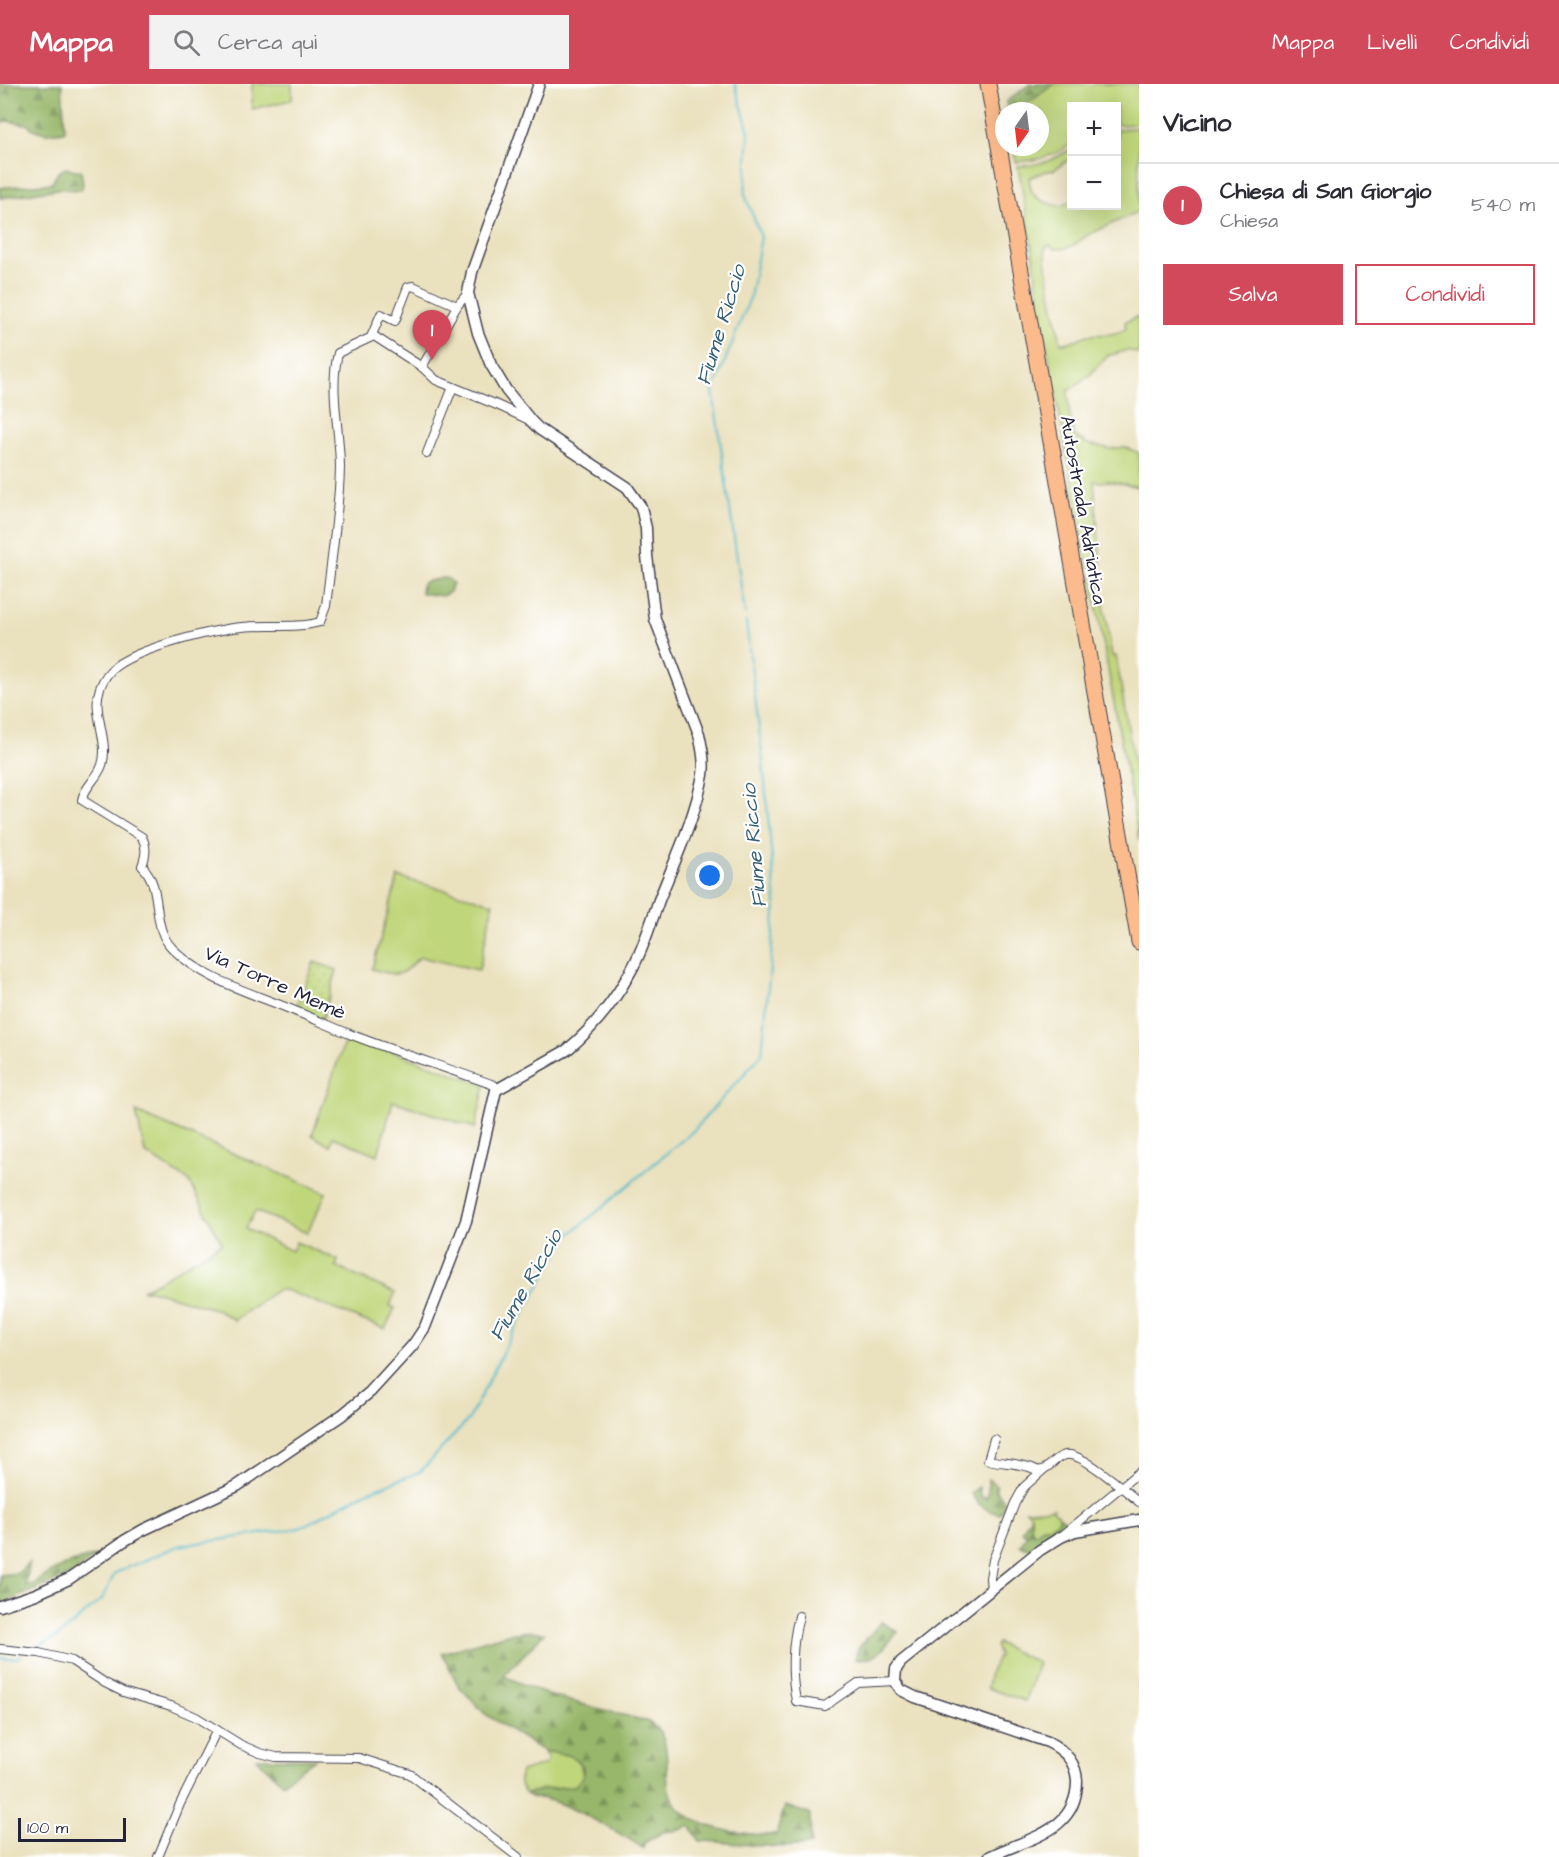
<!DOCTYPE html>
<html lang="it">
<head>
<meta charset="utf-8">
<style>
	:root { --surface:#fff; --page:#f2f2f3; --text:#2b2b33; --muted:#7c7c81; --line:#e1e1e2; --accent:#d1495b }
	body { margin:0; font-family:"Architects Daughter",sans-serif; background:var(--page); color:var(--text) }
	.controls { position:absolute; right:18px; top:18px; display:grid; overflow:hidden; border-radius:0px; box-shadow:0 6px 24px #0002 }
	.controls button { width:54px; height:54px; display:grid; place-items:center; padding:0; border:0; border-bottom:2px solid var(--line); background:var(--surface); color:var(--text); font:30px sans-serif }
	.compass { position:absolute; left:995px; top:18px; width:54px; height:54px; border-radius:50%; background:var(--surface); box-shadow:0 6px 24px #0002; rotate:194deg }
	.scale { position:absolute; left:18px; bottom:15px; width:108px; box-sizing:border-box; padding-left:6px; border:3px solid #22223b; border-top:0; font-size:16px; line-height:21px; white-space:nowrap; color:#22223b; -webkit-text-stroke:4px #fff; paint-order:stroke }
	.you { position:absolute; left:710px; top:792px; width:21px; height:21px; margin:-15px; border:4px solid #fff; border-radius:50%; background:#1a73e8; box-shadow:0 0 0 9px #1a73e833 }
	.badge { display:grid; place-items:center; width:39px; height:39px; border-radius:50%; background:var(--accent); color:#fff; font-size:20px; font-weight:700 }
	.pin { position:absolute; translate:-50% -50px; filter:drop-shadow(0 2px 3px #0008) }
	.pin::after { content:''; position:absolute; top:32px; width:21px; height:18px; background:inherit; clip-path:polygon(0 0,100% 0,50% 100%) }
	.list { margin:0; padding:0; list-style:none }
	h2 { display:flex; justify-content:space-between; align-items:center; height:78px; margin:0; padding:0 24px; font-size:26px }
	h2 small { font-size:20px; font-weight:400; color:var(--muted) }
	.list li { display:grid; grid-template-columns:39px 1fr auto; gap:18px; align-items:center; box-sizing:border-box; height:84px; padding:0 24px; border-top:2px solid var(--line) }
	.list b { display:block; font-size:22px; white-space:nowrap }
	.list p { margin:0; font-size:20px; white-space:nowrap; color:var(--muted) }
	.list em { font-size:20px; font-style:normal; color:var(--muted) }
	.actions { display:flex; gap:12px; padding:18px 24px }
	.actions a { flex:1; padding:14px 0; border:2px solid var(--accent); border-radius:0px; text-align:center; font-size:21px; color:var(--accent) }
	.actions .main { background:var(--accent); color:#fff }
	.icon { flex:none; width:33px; height:33px; fill:none; stroke:currentColor; stroke-width:2; stroke-linecap:round; stroke-linejoin:round }
	.map { position:relative; flex:none; width:1139px; height:1773px; overflow:hidden }
	header { display:flex; align-items:center; gap:36px; box-sizing:border-box; height:84px; padding:0 30px; background:var(--accent); color:#fff }
	header strong { font-size:28px }
	nav { display:flex; gap:33px; margin-inline-start:auto; font-size:21px }
	.search { width:420px; height:54px; background:var(--page); display:flex; align-items:center; gap:15px; box-sizing:border-box; padding:0 21px; border-radius:0px; color:var(--muted); font-size:22px }
	main { display:flex }
	aside { flex:1; background:var(--surface) }
	.map>svg:first-child { display:block }
	.grass { fill:#c0d67a; stroke:#717c5a; stroke-width:1.5 }
	.forest { fill:url(#forest-firs); stroke:#5d6c52; stroke-width:1.5 }
	.garden { fill:url(#garden-dots); stroke:#717c5a; stroke-width:1.5 }
	.lines { fill:none; stroke-linecap:round; stroke-linejoin:round }
	.stream { stroke:#50bacd; stroke-width:2 }
	.minor-casing { stroke:#403f4f; stroke-width:10 }
	.tertiary-casing { stroke:#403f4f; stroke-width:13 }
	.motorway-casing { stroke:#403f4f; stroke-width:17 }
	.minor { stroke:#fff; stroke-width:8 }
	.tertiary { stroke:#fff; stroke-width:10 }
	.motorway { stroke:#fbbb8c; stroke-width:15 }
	.labels { text-anchor:middle; dominant-baseline:central; stroke-width:4.5; stroke-linejoin:round; paint-order:stroke }
	.street-label { font-size:20px; fill:#22223b; stroke:#fff }
	.water-label { font-size:21px; font-style:italic; fill:#345f75; stroke:#fff }
</style>
</head>
<body>
<header>
<strong>Mappa</strong>
<div class="search"><svg class="icon" aria-label="search" viewBox="0 0 24 24"><circle cx="10" cy="10" r="6"/><path d="M15 15l6 6"/></svg>Cerca qui</div>
<nav><a>Mappa</a><a>Livelli</a><a>Condividi</a></nav>
</header>
<main>
<div class="map">
<svg width="1139" height="1773" viewBox="0 0 1139 1773">
	<defs>
		<pattern id="forest-firs" width="22" height="20" patternUnits="userSpaceOnUse" patternTransform="scale(1.5)"><rect width="22" height="20" fill="#98b76a"/><path d="M5 1l3.5 6h-7zM16 11l3.5 6h-7z" fill="#7c9458"/></pattern>
		<pattern id="garden-dots" width="8" height="8" patternUnits="userSpaceOnUse" patternTransform="scale(1.5)"><rect width="8" height="8" fill="#c0d67a"/><path d="M2 2h.1M6 6h.1" fill="none" stroke="#a5b76a" stroke-width="1.8" stroke-linecap="round"/></pattern>
	</defs>
	<rect width="100%" height="100%" fill="#fff"/>
	<filter id="ink" filterUnits="userSpaceOnUse"><feTurbulence type="fractalNoise" baseFrequency=".0167" numOctaves="2"/><feDisplacementMap in="SourceGraphic" scale="12" xChannelSelector="R" yChannelSelector="G"/><feConvolveMatrix kernelMatrix="1 2 1 2 8 2 1 2 1" color-interpolation-filters="sRGB"/></filter>
	<filter id="wash" filterUnits="userSpaceOnUse"><feTurbulence type="fractalNoise" baseFrequency=".008" numOctaves="4" result="noise"/><feDisplacementMap in="SourceGraphic" scale="24" xChannelSelector="R" yChannelSelector="G"/><feGaussianBlur stdDeviation="1.35" result="paint"/><feColorMatrix in="noise" values="0 0 0 0 0 0 0 0 0 0 0 0 0 0 0 0 0 1.4 0 .05"/><feComposite in="paint" operator="in"/></filter>
	<g filter="url(#wash)">
		<rect width="100%" height="100%" fill="#eae1be"/>
		<g class="grass">
			<path d="M252 0H292V16L252 25Z"/>
			<path d="M1054 0H1139V40L1117 41 1116 22H1072L1071 60C1052 73 1039 76 1016 78L1013 63H1040V27H1017Z"/>
			<path d="M1139 44V127L1088 151 1072 162 1063 165H1054L1050 161 1045 164 1049 199 1061 259C1071 260 1079 253 1089 251 1101 250 1115 252 1126 245L1125 238 1139 232V270L1128 266 1107 272 1090 291 1068 307 1069 327 1074 352 1088 360 1111 365 1124 363 1139 369V403L1108 397 1100 398 1094 397 1101 482 1088 484 1039 220 1033 167 1018 82C1041 81 1052 77 1071 65V74L1054 86 1043 88 1029 94C1031 111 1034 114 1048 119 1059 123 1062 123 1071 117L1072 122H1116L1117 81 1119 78 1117 73V45Z"/>
			<path d="M1099 489 1112 572H1116L1136 691 1139 710V757L1091 491Z"/>
			<path d="M398 793 493 819 479 886 420 873C399 893 401 893 372 885Z"/>
			<path d="M347 951 485 1001 475 1044 393 1017 378 1071 333 1053 330 1062 312 1051Z"/>
			<path d="M136 1028 326 1109 307 1149 255 1127 246 1145 292 1167 296 1158 338 1176 336 1183 395 1209 390 1222 395 1224 385 1245 285 1206H277L234 1236 218 1226 151 1206H142L157 1198 222 1159 189 1097 145 1069Z"/>
			<path d="M1054 1424 1053 1426 1060 1433 1058 1438 1050 1442 1041 1444 1037 1450 1034 1449 1031 1443 1030 1429 1026 1426Z"/>
			<path d="M997 1559 1038 1579 1025 1617 987 1604 990 1588 999 1571 995 1562Z"/>
			<path d="M543 1667C562 1669 582 1669 583 1693L575 1702 545 1705 526 1710C520 1703 518 1697 521 1688L546 1680 548 1674Z"/>
		</g>
		<g class="forest">
			<path d="M0 0H62L65 47 46 49 35 46 26 40 7 37 0 39Z"/>
			<path d="M1030 0H1054L1017 27H1008L1006 18Z"/>
			<path d="M66 84 81 87 83 101 81 106 57 105 0 114V104C17 101 35 102 52 99L58 88Z"/>
			<path d="M443 494 448 495 453 499 450 508 442 512 421 509V501L425 498Z"/>
			<path d="M988 1395 997 1402 995 1404 1006 1420 1000 1430C985 1426 978 1422 971 1409L979 1403 980 1412 986 1414 988 1409Z"/>
			<path d="M1031 1432V1446L1037 1450 1041 1444 1050 1442 1058 1438 1060 1433 1069 1439 1035 1466 1020 1461 1027 1451 1022 1447Z"/>
			<path d="M96 1472 69 1492 0 1520V1491L18 1489 29 1479 26 1503C37 1500 44 1492 55 1486 68 1479 81 1475 96 1472Z"/>
			<path d="M881 1538 898 1548 881 1567 871 1574 855 1575 858 1564Z"/>
			<path d="M530 1547 544 1549 504 1592 548 1611 649 1638C653 1642 660 1646 662 1651 669 1666 666 1685 668 1701 674 1745 741 1751 776 1751L785 1722 810 1730 811 1760C774 1767 737 1758 700 1757L690 1742 680 1746 663 1748 644 1759 643 1764C623 1751 553 1710 533 1714L526 1710 545 1705 575 1702 583 1693V1683L576 1675 567 1671 543 1667 485 1630 458 1601 442 1569 507 1550Z"/>
			<path d="M256 1674 315 1675 282 1699Z"/>
		</g>
		<path class="garden" d="M314 878 337 886 322 937 295 926Z"/>
		<g class="lines">
			<g class="stream">
				<path d="M735 0 749 48 745 111 761 153 750 214 713 307 745 530"/>
				<path d="M32 1566 60 1551 102 1515 115 1489 178 1462 300 1444 364 1409 420 1388 469 1335 522 1231 568 1152 693 1047 762 970 776 820 763 678 746 538"/>
				<path d="M0 1574H17L21 1571"/>
			</g>
		</g>
	</g>
	<g filter="url(#ink)">
		<g class="lines">
			<defs>
				<g id="minor">
					<path d="M371 253 381 230 395 237 408 203 413 202 457 222"/>
					<path d="M422 283 457 222 468 209"/>
					<path d="M427 369 453 303"/>
					<path d="M496 1006 494 1001C447 984 399 969 352 951 330 942 308 932 285 923 246 907 203 895 173 865 149 842 165 805 142 782 146 771 147 763 142 753L82 716C84 703 98 694 102 681 110 656 91 629 100 604 103 596 109 587 116 582 140 564 212 546 242 543 268 540 295 545 320 538L326 522C331 477 339 430 340 384 340 346 329 306 338 269L374 252 422 283 436 296 497 321 529 336"/>
					<path d="M994 1355 988 1376C1001 1379 1016 1379 1029 1383 1034 1384 1037 1388 1042 1386 1051 1383 1056 1372 1066 1371 1081 1368 1126 1407 1139 1418"/>
					<path d="M1063 1451 1139 1388"/>
					<path d="M991 1506 990 1494 993 1476 1015 1419 1024 1403 1043 1386"/>
					<path d="M799 1532C792 1559 791 1590 796 1617L825 1622 858 1599 895 1597"/>
					<path d="M0 1565 39 1569 72 1577 105 1599 123 1608 171 1622 196 1633 241 1661 260 1669 276 1673 359 1674 410 1690 518 1773"/>
					<path d="M158 1773 180 1720 217 1646"/>
				</g>
				<g id="tertiary">
					<path d="M0 1522 36 1510 69 1495 124 1457 143 1446 237 1402 342 1331 370 1308 413 1261 425 1243 466 1137 496 1006 567 966C591 946 613 919 628 892 642 869 650 841 659 816 675 776 695 734 703 691 705 677 702 664 699 650L655 535 647 472 646 444 641 423 627 403 539 345 531 337 506 306 491 281 478 249 468 209 472 188 539 0"/>
					<path d="M989 1773C1026 1754 1077 1749 1077 1697 1076 1677 1064 1666 1048 1658L915 1613 901 1606 895 1597 896 1585 901 1578 1040 1466 1061 1453 1075 1447 1139 1436"/>
				</g>
				<path id="motorway" d="M988 0 1139 858"/>
			</defs>
			<use href="#minor" class="minor-casing"/>
			<use href="#tertiary" class="tertiary-casing"/>
			<use href="#motorway" class="motorway-casing"/>
			<use href="#minor" class="minor"/>
			<use href="#tertiary" class="tertiary"/>
			<use href="#motorway" class="motorway"/>
		</g>
	</g>
	<g class="labels">
		<g class="street-label">
			<text transform="translate(1083 426) rotate(80)">Autostrada Adriatica</text>
			<text transform="translate(275 899) rotate(24)">Via Torre Memè</text>
		</g>
		<g class="water-label">
			<text transform="translate(721 241) rotate(-73)">Fiume Riccio</text>
			<text transform="translate(754 762) rotate(-95)">Fiume Riccio</text>
			<text transform="translate(526 1201) rotate(-60)">Fiume Riccio</text>
		</g>
	</g>
</svg>
<div class="controls">
<button>+</button>
<button>−</button>
</div>
<svg class="compass" viewBox="-18 -18 36 36"><path d="M0-13l5 13h-10z" fill="#e53935"/><path d="M0 13l5-13h-10z" fill="#7c7c81"/></svg>
<div class="scale">100 m</div>
<div class="you"></div>
<div class="pin badge" style="left:432px;top:276px">1</div>
</div>
<aside>
<h2>Vicino<small></small></h2>
<ul class="list">
<li><span class="badge">1</span><div><b>Chiesa di San Giorgio</b><p>Chiesa</p></div><em>540 m</em></li>
</ul>
<div class="actions"><a class="main">Salva</a><a>Condividi</a></div>
</aside>
</main>
</body>
</html>
